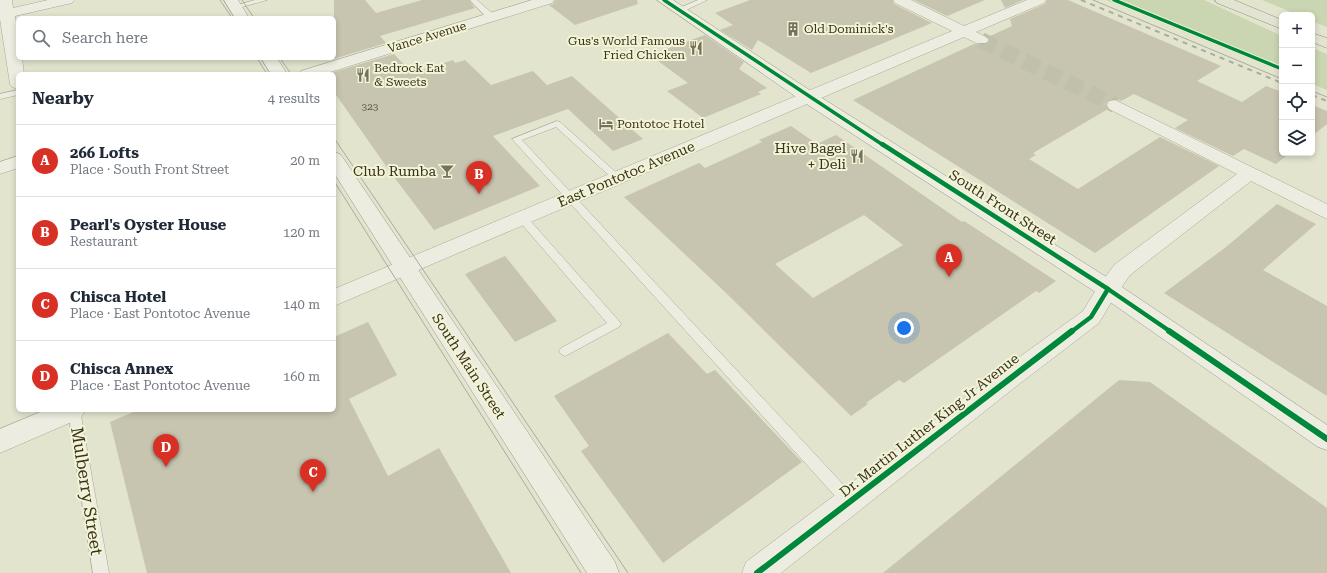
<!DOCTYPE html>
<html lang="en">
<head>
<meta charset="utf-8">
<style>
	:root { --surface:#fff; --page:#f6f6f7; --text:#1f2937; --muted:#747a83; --line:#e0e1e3; --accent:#d93025 }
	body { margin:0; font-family:"Roboto Serif",serif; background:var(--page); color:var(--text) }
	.controls { position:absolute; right:12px; top:12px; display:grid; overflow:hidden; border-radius:6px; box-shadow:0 2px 6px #0003 }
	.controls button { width:36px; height:36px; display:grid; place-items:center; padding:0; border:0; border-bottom:1px solid var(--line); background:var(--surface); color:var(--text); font:20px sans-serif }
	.you { position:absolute; left:904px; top:328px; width:14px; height:14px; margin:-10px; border:3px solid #fff; border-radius:50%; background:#1a73e8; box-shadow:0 0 0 6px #1a73e833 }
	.badge { display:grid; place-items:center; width:26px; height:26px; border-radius:50%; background:var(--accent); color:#fff; font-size:13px; font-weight:700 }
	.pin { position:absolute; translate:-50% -33px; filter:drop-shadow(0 1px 2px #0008) }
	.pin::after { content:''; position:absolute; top:21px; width:14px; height:12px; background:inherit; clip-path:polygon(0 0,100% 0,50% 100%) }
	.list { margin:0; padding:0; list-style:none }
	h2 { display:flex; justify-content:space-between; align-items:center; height:52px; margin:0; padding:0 16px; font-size:17px }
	h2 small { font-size:13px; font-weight:400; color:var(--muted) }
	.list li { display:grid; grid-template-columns:26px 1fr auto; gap:12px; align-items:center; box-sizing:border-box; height:72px; padding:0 16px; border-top:1px solid var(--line) }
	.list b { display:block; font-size:15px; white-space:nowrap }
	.list p { margin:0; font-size:13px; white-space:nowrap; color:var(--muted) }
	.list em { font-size:13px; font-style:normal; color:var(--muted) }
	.icon { flex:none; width:22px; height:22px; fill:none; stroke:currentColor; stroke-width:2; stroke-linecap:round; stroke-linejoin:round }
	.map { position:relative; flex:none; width:1327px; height:573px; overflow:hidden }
	.search { position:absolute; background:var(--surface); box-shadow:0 2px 6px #0003; left:16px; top:16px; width:320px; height:44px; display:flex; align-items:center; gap:10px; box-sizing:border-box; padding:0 14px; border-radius:6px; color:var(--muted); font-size:15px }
	.panel { position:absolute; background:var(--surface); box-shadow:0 2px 6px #0003; left:16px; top:72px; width:320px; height:340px; border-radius:6px }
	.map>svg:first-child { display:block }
	.green { fill:#cad6b1 }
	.building { fill:#c7c4af; fill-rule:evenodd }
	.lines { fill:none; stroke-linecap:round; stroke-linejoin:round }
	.minor-tunnel { stroke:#c1c1ab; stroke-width:16; stroke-dasharray:16 8; stroke-linecap:butt }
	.service-casing { stroke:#a9a897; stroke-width:1 }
	.minor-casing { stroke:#a9a897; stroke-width:1 }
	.tertiary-casing { stroke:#a9a897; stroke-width:1 }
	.secondary-casing { stroke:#999887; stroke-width:1 }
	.primary-casing { stroke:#8e8d7e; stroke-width:1 }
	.service { fill:#ecece0; fill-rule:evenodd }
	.minor { fill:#ecece0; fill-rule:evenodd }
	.tertiary { fill:#ecece0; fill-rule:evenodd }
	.secondary { fill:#ecece0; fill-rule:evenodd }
	.primary { fill:#e3e3d1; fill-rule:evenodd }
	.tram { stroke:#ababa0; stroke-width:1 }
	.rail { stroke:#ababa0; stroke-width:2; stroke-dasharray:5 5; stroke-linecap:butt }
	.cycleway-far2-casing { stroke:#f3f4d5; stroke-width:5.5 }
	.cycleway-far1-casing { stroke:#f3f4d5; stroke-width:7 }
	.cycleway-casing { stroke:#f3f4d5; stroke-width:8 }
	.cycleway-far2 { stroke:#00873e; stroke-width:3.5 }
	.cycleway-far1 { stroke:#00873e; stroke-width:4.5 }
	.cycleway { stroke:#00873e; stroke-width:6 }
	.labels { text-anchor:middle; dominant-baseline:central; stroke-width:4; stroke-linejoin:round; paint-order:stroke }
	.far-number-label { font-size:10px; fill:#5c5744 }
	.far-poi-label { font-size:12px; fill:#383320; stroke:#f3f4d5; text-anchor:start }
	.far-street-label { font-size:12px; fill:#383320; stroke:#f3f4d5 }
	.poi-label { font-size:14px; fill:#383320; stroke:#f3f4d5; text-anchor:end }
	.street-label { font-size:14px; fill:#383320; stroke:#f3f4d5 }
	.near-street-label { font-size:17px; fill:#383320; stroke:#f3f4d5 }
</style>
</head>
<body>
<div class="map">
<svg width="1327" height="573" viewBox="0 0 1327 573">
	<rect width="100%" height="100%" fill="#e3e4ce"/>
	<g class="green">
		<path d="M1106 0H1204L1282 36V72Z"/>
		<path d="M1262 0H1327V27L1312 21V15H1298Z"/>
		<path d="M1312 48 1327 54V90L1312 84Z"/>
	</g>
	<g class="building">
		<path d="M334 0H365L376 13 422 0H469L475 8 380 36 386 43 334 59Z"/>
		<path d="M555 0H637L638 4 575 25 549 5 553 4Z"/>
		<path d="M750 0H892L894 4 932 23 811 73 758 40 752 50 720 30 733 25 715 13Z"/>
		<path d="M914 0H985L947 16Z"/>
		<path d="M1001 0H1023L1005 8Z"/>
		<path d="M1047 0H1068L1221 66 1197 81 1242 102 1266 86 1282 92V153H1290L1276 164 1244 149 1233 156 1175 128 1188 120 1134 94 1121 101 1116 99 1109 100 1106 104 1108 109 1033 153 1036 155 1029 159 1078 189 1160 137 1219 166 1095 253 853 100 974 44H987L990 40 988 37 1012 26 1010 19 1045 4Z"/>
		<path d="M705 35 744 62 739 69 767 88 758 92 761 94 703 118 667 91 688 83 650 55Z"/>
		<path d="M394 54 412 73 453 60 455 63 465 60 491 85 533 71 547 85 572 76 643 139 613 151 568 109 493 136 540 186 434 230 391 173 334 92V72Z"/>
		<path d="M1312 105 1327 111V124L1312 136Z"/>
		<path d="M791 126 817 144 836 135 962 222 964 221 1056 281 1039 293 1036 291 904 383 899 380 866 403 868 404 851 416 724 291 624 197 699 163 705 168 762 142 759 140ZM864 215 903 245 813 298 775 264Z"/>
		<path d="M1277 204 1316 224 1263 270 1327 306V396L1164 293 1226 247Z"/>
		<path d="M505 256 557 321 515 342 465 274Z"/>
		<path d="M368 322 397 375 349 399 388 476 439 448 511 573H147L110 422 138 410H334V337Z"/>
		<path d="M668 333 707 374 715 370 802 462 663 563 581 451 589 446 554 396Z"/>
		<path d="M1119 380 1150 382 1327 508V573H883Z"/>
	</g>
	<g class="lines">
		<path class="minor-tunnel" d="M981 40 1115 105"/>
		<defs>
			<g id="service">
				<path d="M255 0H267L235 9 231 7Z"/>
				<path d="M470 0H477L494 15V19H488Z"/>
				<path d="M698 0H707L682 12 675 10Z"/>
				<path d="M18 90V95L0 99V94Z"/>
				<path d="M557 121 560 122 620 176 622 178 620 180H614L556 127 522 140 854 496 856 501 854 506 849 508 844 506 512 139Z"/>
				<path d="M523 216 527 217 619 321 621 324 619 327 569 354 565 356 561 354 559 351 561 348 607 323 519 221 518 219 519 217Z"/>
				<path d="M68 410H80L109 573H93Z"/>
			</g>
			<g id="minor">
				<path d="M0 0H12L13 8 48 0H74L72 3 15 16 18 36V58H22L24 74H18V89L12 87 10 84 0 19Z"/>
				<path d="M893 0H911L964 26 1027 0H1046L1044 3 976 32 986 37 989 40 986 43H976L964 37 334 306V289L952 31 895 3Z"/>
				<path d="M1115 100 1327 204V219L1251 181 1130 275C1121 287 1116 300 1100 295L1097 289 1114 265 1237 174 1109 109 1107 105 1109 101Z"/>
				<path d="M45 410H85L81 418 0 453V429Z"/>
			</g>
			<g id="tertiary">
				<path d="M532 0H554L552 3 324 74H299L301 71Z"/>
				<path d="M18 156V168L0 174V162Z"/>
				<path d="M1108 281 1116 283 1119 289 1099 323 1014 388 781 573H742L746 562 996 374 1083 311 1100 283Z"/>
			</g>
			<g id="secondary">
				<path d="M224 0H238L249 18H235Z"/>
				<path d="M657 0H673L814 93 1116 283 1327 425V450L1318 447 1100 295 802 101Z"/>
				<path d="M261 58H277L287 74H271Z"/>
				<path d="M334 152 340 154 343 158 615 562 619 573H587L334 173Z"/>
			</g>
			<g id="primary">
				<path d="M1215 0H1234L1282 20V29L1217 3Z"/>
				<path d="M1312 33 1327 38V48L1312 42Z"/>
			</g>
		</defs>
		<use href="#service" class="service-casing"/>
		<use href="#minor" class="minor-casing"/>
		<use href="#tertiary" class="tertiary-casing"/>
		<use href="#secondary" class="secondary-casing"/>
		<use href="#primary" class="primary-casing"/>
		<use href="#service" class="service"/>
		<use href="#minor" class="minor"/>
		<use href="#tertiary" class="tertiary"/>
		<use href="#secondary" class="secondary"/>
		<use href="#primary" class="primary"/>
		<g class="tram">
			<path d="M220 0 232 18"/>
			<path d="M242 0 254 18"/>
			<path d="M1093 0 1282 79"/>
			<path d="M257 58 267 74"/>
			<path d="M280 58 291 74"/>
			<path d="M1312 91 1327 97"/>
			<path d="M334 138 628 573"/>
			<path d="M334 181 581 573"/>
		</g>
		<g class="rail">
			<path d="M1081 0 1282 83"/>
			<path d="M1312 95 1327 101"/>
		</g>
		<defs>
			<g id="cycleway-far2">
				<path d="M664 0 883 145"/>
				<path d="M1114 0 1282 69"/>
			</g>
			<g id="cycleway-far1">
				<path d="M882 144 1108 289 1171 332"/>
				<path d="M1071 332 1091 317 1108 289"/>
			</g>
			<g id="cycleway">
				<path d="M1169 331 1327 439"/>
				<path d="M757 573 1072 331"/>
			</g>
		</defs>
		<use href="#cycleway-far2" class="cycleway-far2-casing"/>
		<use href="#cycleway-far1" class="cycleway-far1-casing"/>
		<use href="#cycleway" class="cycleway-casing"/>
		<use href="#cycleway-far2" class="cycleway-far2"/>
		<use href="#cycleway-far1" class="cycleway-far1"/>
		<use href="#cycleway" class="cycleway"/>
	</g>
	<defs>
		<symbol id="building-bare" viewBox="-9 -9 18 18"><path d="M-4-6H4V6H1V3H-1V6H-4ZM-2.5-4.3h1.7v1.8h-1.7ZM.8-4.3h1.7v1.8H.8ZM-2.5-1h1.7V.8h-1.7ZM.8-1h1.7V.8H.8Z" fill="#74715d" stroke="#f3f4d5" stroke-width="2.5" paint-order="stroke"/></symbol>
		<symbol id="restaurant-bare" viewBox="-9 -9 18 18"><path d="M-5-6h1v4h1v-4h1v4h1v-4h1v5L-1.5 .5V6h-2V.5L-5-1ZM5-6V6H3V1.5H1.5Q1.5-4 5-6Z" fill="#74715d" stroke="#f3f4d5" stroke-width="2.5" paint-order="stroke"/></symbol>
		<symbol id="hotel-bare" viewBox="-9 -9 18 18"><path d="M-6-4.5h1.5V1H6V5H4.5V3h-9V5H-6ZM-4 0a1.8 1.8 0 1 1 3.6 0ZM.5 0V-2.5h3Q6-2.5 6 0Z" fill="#74715d" stroke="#f3f4d5" stroke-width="2.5" paint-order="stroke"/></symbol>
		<symbol id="bar-bare" viewBox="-9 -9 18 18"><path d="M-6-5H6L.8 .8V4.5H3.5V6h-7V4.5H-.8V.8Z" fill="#74715d" stroke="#f3f4d5" stroke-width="2.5" paint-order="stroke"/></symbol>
	</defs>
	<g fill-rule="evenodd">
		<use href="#building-bare" x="783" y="19" width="20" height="20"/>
		<use href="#restaurant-bare" x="686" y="38" width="20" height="20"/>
		<use href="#restaurant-bare" x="353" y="65" width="20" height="20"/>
		<use href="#hotel-bare" x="596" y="114" width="20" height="20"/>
		<use href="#restaurant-bare" x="847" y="146" width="20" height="20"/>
		<use href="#bar-bare" x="437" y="161" width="20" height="20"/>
	</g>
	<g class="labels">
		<g class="far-number-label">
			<text x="370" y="106">323</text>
		</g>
		<g class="far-poi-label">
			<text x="804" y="29">Old Dominick's</text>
			<text x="685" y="41" text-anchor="end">Gus's World Famous<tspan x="685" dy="14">Fried Chicken</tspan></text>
			<text x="374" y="68">Bedrock Eat<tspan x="374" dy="14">&amp; Sweets</tspan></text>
			<text x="617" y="124">Pontotoc Hotel</text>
		</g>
		<g class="far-street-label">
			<text transform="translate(427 37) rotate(-17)">Vance Avenue</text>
		</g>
		<g class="poi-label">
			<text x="846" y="148">Hive Bagel<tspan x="846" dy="16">+ Deli</tspan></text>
			<text x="436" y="171">Club Rumba</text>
		</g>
		<g class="street-label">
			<text transform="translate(626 174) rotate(-23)">East Pontotoc Avenue</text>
			<text transform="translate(1003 207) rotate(33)">South Front Street</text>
			<text transform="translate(469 366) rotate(57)">South Main Street</text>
			<text transform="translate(929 425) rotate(-38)">Dr. Martin Luther King Jr Avenue</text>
		</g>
		<g class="near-street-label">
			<text transform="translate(87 491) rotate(81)">Mulberry Street</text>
		</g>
	</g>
</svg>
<div class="controls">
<button>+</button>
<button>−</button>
<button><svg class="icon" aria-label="locate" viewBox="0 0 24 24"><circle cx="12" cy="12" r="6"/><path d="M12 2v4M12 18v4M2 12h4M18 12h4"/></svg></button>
<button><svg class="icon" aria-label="layers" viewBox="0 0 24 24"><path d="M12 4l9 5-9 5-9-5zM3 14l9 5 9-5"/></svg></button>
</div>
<div class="you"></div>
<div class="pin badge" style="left:949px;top:277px">A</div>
<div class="pin badge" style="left:479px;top:194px">B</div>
<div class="pin badge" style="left:313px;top:492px">C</div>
<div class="pin badge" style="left:166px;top:467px">D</div>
<div class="search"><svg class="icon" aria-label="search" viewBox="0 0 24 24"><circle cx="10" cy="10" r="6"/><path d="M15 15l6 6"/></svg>Search here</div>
<section class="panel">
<h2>Nearby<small>4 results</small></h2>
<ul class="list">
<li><span class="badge">A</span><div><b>266 Lofts</b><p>Place · South Front Street</p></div><em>20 m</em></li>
<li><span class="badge">B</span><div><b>Pearl's Oyster House</b><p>Restaurant</p></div><em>120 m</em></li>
<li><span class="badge">C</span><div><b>Chisca Hotel</b><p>Place · East Pontotoc Avenue</p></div><em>140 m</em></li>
<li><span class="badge">D</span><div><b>Chisca Annex</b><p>Place · East Pontotoc Avenue</p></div><em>160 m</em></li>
</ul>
</section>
</div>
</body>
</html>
